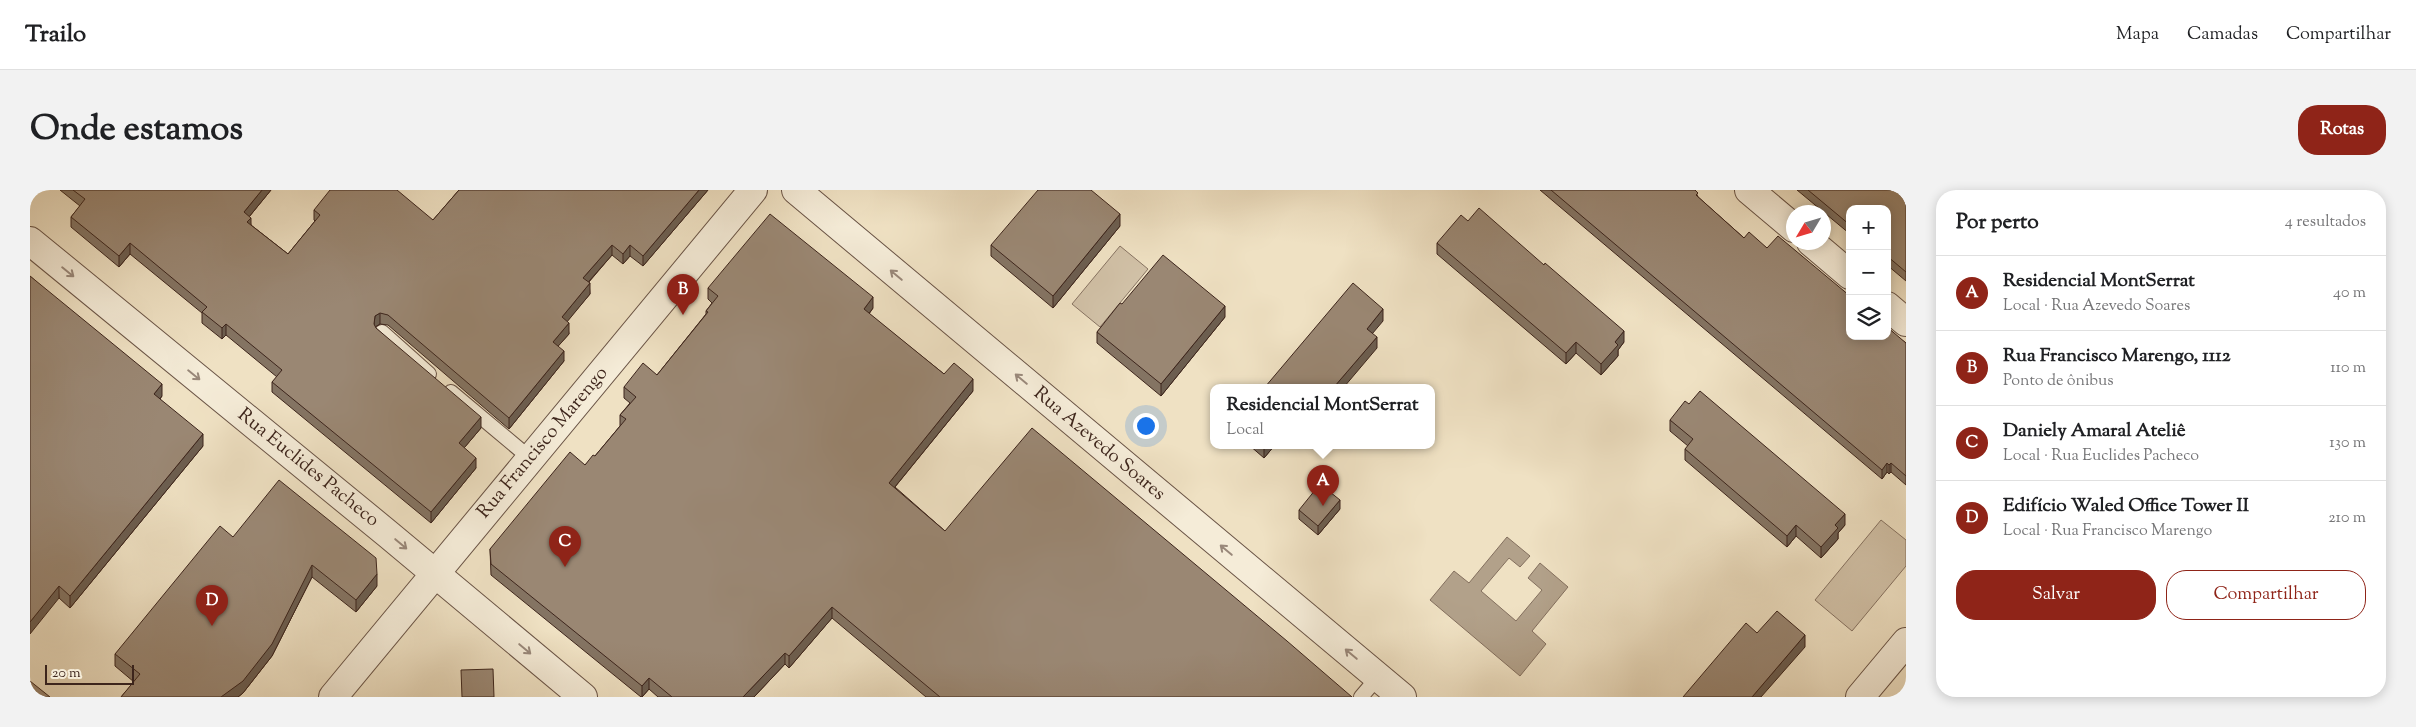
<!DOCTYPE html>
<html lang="pt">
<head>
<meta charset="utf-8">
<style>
	:root { --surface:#fff; --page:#f2f2f2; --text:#202124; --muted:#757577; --line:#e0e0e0; --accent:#8f2418 }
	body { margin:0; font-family:"Sorts Mill Goudy",serif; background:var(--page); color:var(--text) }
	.controls { position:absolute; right:15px; top:15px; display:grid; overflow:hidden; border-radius:10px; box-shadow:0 2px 12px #0003 }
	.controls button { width:45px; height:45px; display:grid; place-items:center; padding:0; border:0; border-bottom:1px solid var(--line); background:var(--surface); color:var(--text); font:25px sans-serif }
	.compass { position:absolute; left:1756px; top:15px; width:45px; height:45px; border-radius:50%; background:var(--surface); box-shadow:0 2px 12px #0003; rotate:232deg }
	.scale { position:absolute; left:15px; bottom:12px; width:89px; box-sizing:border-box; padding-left:5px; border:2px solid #3d251c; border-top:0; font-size:14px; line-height:18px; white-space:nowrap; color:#3d251c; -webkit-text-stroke:4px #f5ecd8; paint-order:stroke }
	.you { position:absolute; left:1115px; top:235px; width:18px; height:18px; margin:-12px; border:4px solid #fff; border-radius:50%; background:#1a73e8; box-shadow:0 0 0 8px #1a73e833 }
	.badge { display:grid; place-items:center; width:32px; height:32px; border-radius:50%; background:var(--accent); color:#fff; font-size:16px; font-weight:700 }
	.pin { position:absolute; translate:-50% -41px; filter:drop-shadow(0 1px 2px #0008) }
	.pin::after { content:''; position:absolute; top:26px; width:18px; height:15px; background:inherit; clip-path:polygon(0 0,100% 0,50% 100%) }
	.popup { position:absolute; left:1180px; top:194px; width:225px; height:65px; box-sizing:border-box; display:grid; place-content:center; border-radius:10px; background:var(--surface); filter:drop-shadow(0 1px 4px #0005); font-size:16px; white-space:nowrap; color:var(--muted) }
	.popup b { font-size:19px; color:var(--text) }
	.popup::after { content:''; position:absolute; left:50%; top:100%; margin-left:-10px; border:10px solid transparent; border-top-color:var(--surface) }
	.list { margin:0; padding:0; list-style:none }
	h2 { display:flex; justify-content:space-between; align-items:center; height:65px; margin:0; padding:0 20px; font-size:21px }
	h2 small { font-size:16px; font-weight:400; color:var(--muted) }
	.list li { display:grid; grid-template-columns:32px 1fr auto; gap:15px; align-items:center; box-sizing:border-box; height:75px; padding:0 20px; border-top:1px solid var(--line) }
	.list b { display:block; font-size:19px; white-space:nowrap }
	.list p { margin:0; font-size:16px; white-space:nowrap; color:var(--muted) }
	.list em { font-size:16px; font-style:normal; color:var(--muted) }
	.actions { display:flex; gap:10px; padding:15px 20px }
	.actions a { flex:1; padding:11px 0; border:1px solid var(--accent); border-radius:20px; text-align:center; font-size:18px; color:var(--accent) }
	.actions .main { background:var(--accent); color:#fff }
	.icon { flex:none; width:28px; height:28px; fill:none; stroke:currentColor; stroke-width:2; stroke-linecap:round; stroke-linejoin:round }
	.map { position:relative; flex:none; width:1876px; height:507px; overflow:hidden; border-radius:20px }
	header { display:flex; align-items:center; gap:30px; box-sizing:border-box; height:70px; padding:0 25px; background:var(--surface); border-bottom:1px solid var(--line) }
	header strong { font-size:24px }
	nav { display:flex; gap:28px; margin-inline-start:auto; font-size:18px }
	.intro { display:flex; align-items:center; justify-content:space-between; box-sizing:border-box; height:120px; padding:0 30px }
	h1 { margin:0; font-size:35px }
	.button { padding:12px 22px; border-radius:20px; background:var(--accent); color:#fff; font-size:18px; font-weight:700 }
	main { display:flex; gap:30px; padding:0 30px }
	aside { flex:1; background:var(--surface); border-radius:20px; box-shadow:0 2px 12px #0003 }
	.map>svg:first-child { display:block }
	.green { fill:#d1c1a7; stroke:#877362 }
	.water { fill:#b2a18a; stroke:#836f5e }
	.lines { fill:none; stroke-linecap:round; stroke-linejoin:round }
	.service-casing { stroke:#6a5446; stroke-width:16 }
	.minor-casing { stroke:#6a5446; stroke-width:30 }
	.tertiary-casing { stroke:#6a5446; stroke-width:30 }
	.service { stroke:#f5ecd8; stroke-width:14 }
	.minor { stroke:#f5ecd8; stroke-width:28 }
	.tertiary { stroke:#f5ecd8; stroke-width:28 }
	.wall { fill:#847463; stroke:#3d251c }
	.shaded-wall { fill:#6c5e50; stroke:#3d251c }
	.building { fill:#9a8773; stroke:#3d251c }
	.oneway { stroke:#99887a }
	.labels { text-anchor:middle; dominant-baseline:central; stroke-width:4; stroke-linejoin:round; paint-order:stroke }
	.street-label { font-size:19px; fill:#3d251c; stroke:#f5ecd8 }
</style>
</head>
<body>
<header>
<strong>Trailo</strong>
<nav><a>Mapa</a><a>Camadas</a><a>Compartilhar</a></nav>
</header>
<div class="intro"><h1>Onde estamos</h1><a class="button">Rotas</a></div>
<main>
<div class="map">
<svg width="1876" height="507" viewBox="0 0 1876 507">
	<rect width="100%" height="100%" fill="#efe1c3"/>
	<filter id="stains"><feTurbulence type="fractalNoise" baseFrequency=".004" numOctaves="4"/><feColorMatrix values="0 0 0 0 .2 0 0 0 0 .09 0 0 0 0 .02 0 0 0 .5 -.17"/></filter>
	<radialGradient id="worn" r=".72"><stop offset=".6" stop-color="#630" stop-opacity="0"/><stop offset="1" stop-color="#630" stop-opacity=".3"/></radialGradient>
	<g class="green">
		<path d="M1090 56 1118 79 1070 137 1042 114Z"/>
		<path d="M1851 330 1876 350V376L1822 441 1785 410Z"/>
	</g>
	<path class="water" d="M1477 347 1500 366 1490 377 1479 368 1451 401 1486 431 1512 400 1498 388 1510 373 1538 397 1502 441 1516 454 1490 486 1400 410 1424 381 1439 393Z"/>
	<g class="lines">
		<defs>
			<g id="service">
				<path d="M352 142 399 184"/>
				<path d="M421 202 501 269"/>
				<path d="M1331 507 1348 487"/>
			</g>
			<g id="minor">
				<path d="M1719 0 1764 38"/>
				<path d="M0 51 359 345 553 507"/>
				<path d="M1781 52 1820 85"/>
				<path d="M1857 116 1876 132"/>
				<path d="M1830 507 1876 452"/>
			</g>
			<g id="tertiary">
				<path d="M766 0 1372 507"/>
				<path d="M303 507 723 0"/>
			</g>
		</defs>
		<use href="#service" class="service-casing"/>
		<use href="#minor" class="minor-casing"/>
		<use href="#tertiary" class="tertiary-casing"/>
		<use href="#service" class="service"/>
		<use href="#minor" class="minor"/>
		<use href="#tertiary" class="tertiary"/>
	</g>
	<g class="wall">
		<path d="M30 0H241L219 27 221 35 258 64 285 31 284 30V20L403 30 429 0H678L613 76 600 66 593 74 582 65 559 92 560 104 537 131 539 144 528 156 534 171 479 239 358 135 350 134 345 137 451 238 434 258 446 278 401 333 242 202V192L247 187 196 145 192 149 172 133V123L100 64 89 77 41 37V27L50 16Z"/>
		<path d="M1510 0H1665L1668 7 1714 48 1737 58 1876 153V295L1861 282 1859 284 1857 282 1852 289Z"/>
		<path d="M1767 0H1876V91L1857 75V19H1820V44Z"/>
		<path d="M1090 36 1023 118 961 66V55Z"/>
		<path d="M1407 53 1594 152 1588 160V166L1571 185 1546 163 1536 174 1407 64Z"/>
		<path d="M0 86 132 206 130 209 173 256 40 418 29 408Z"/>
		<path d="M678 98 843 118 839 124 914 184 943 201 865 297 915 341 1322 507H896L802 428 759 478 755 474 724 507H628L619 499 612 507H611L461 385 460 359 565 266 590 236V225L600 213 594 208V197L627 185 676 124V121L682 113 678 109Z"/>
		<path d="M1092 114 1195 127 1131 206 1067 153V142Z"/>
		<path d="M1640 230 1815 335 1808 343V349L1791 368 1766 346 1757 357 1655 270V259L1658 256 1640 241Z"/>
		<path d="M1219 255H1245L1234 268Z"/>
		<path d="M1310 319 1288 345 1269 329V320Z"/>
		<path d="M203 347 347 396 326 422 282 387 242 466 213 503 208 507H91L104 492 85 476V464Z"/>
	</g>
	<g class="shaded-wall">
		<path d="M232 0H241L214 33V22Z"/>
		<path d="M669 0H678L613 76V66Z"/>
		<path d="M1090 24V36L1023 118V106Z"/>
		<path d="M221 28V38L217 32Z"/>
		<path d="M100 53V64L89 77V66Z"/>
		<path d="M582 55V65L553 98V88Z"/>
		<path d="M600 55V66L593 74V64Z"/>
		<path d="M560 93V104L532 138V127Z"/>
		<path d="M843 107V118L834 130V119Z"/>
		<path d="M1195 116V127L1131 206V194Z"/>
		<path d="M1353 119V131L1337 150V139Z"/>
		<path d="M350 123V134L345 137 344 134 345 126Z"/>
		<path d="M539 133V144L523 162V152Z"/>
		<path d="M196 134V145L192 149V138Z"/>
		<path d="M1594 141V152L1588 160V166L1571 185V174L1585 152Z"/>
		<path d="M1347 147V158L1314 197H1304Z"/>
		<path d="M1546 152V163L1536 174V163Z"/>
		<path d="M534 161V171L479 239V228Z"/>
		<path d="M943 189V201L859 304V293Z"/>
		<path d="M132 194V206L124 216V204Z"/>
		<path d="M451 227V238L429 264V253Z"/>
		<path d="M173 244V256L40 418V406Z"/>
		<path d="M1236 255H1245L1234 268V257Z"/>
		<path d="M446 268V278L401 333V322Z"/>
		<path d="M1857 273V282L1852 289V280Z"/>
		<path d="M1861 273V282L1859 284V275Z"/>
		<path d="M1310 310V319L1288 345V336Z"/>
		<path d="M1815 324V335L1808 343V349L1791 368V357L1805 335Z"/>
		<path d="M1766 335V346L1757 357V346Z"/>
		<path d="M282 375V387L242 466 213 503 208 507H191Z"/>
		<path d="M347 384V396L326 422V410Z"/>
		<path d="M29 396V408L0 444V432Z"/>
		<path d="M802 417V428L759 478V466Z"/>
		<path d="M1775 445V457L1731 507H1722Z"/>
		<path d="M755 463V474L724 507H713Z"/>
		<path d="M619 488V499L612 507V496Z"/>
	</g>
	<g class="building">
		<path d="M43 0H232L214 22 221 28 217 32 258 64 290 25 284 20 300 0H367L403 30 429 0H669L613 66 600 55 593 64 582 55 553 88 560 93 532 127 539 133 523 152 534 161 479 228 358 125 350 123 345 126 344 134 346 138 451 227 429 253 446 268 401 322 242 192 252 180 196 134 192 138 172 122 177 117 100 53 89 66 41 27 55 9Z"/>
		<path d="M1008 0H1061L1090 24 1023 106 961 55Z"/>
		<path d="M1521 0H1665L1668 3 1666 5 1714 48 1719 42 1737 58 1748 46 1820 106V146H1857V137L1876 153V286L1861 273 1859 275 1857 273 1852 280Z"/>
		<path d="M1778 0H1876V82L1857 66V19H1820V35Z"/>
		<path d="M1449 18 1514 75 1515 73 1594 141 1585 152 1588 155 1571 174 1546 152 1536 163 1407 53 1431 25 1438 31Z"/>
		<path d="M740 24 843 107 834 119 914 184 924 173 943 189 859 293 915 341 1002 238 1257 451 1322 507H910L802 417 759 466 755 463 713 507H642L619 488 612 496 461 374 460 359 540 262 555 275 563 265 565 266 596 229 590 225 606 207 594 197 613 173 627 185 678 122 676 121 688 106 678 98Z"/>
		<path d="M1133 65 1195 116 1131 194 1067 142 1090 113 1092 114Z"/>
		<path d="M0 86 132 194 124 204 173 244 40 406 29 396 0 432Z"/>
		<path d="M1323 93 1353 119 1337 139 1347 147 1304 197H1235Z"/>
		<path d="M1670 201 1815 324 1805 335 1808 338 1791 357 1766 335 1757 346 1655 259 1663 249 1640 230 1655 211 1659 214Z"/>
		<path d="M249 290 346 368 347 384 326 410 282 375 242 454 213 491 191 507H91L110 484 85 464 190 336 203 347Z"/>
		<path d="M1290 294 1310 310 1288 336 1269 320Z"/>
		<path d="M1747 421 1775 445 1722 507H1653L1716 433 1727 443Z"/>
		<path d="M463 479 464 507H432L431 480Z"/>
		<path d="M0 491 20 507H0Z"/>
	</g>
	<defs><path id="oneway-shaft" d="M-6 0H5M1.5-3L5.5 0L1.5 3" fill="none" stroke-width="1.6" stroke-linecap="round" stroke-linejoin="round" transform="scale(1.25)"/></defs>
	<g class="oneway">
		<use href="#oneway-shaft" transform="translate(38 82) rotate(39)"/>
		<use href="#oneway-shaft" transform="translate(866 85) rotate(-140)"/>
		<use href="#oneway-shaft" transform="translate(164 185) rotate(39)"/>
		<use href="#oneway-shaft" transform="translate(991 189) rotate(-140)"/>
		<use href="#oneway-shaft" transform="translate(371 354) rotate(40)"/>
		<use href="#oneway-shaft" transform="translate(1196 360) rotate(-140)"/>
		<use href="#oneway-shaft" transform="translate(495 459) rotate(40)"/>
		<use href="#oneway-shaft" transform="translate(1321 464) rotate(-140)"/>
	</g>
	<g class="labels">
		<g class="street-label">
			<text transform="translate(513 253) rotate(-50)">Rua Francisco Marengo</text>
			<text transform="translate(1069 254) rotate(40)">Rua Azevedo Soares</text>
			<text transform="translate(278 278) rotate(39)">Rua Euclides Pacheco</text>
		</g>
	</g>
	<rect width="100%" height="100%" filter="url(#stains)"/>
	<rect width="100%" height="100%" fill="url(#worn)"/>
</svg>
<div class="controls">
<button>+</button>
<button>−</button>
<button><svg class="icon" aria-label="layers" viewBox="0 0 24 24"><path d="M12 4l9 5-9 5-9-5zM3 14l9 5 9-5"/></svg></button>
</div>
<svg class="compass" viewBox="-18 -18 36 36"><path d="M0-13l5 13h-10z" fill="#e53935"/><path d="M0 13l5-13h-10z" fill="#757577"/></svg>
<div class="scale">20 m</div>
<div class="you"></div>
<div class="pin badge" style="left:1293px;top:316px">A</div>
<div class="popup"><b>Residencial MontSerrat</b>Local</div>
<div class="pin badge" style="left:653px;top:125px">B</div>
<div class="pin badge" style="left:535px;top:377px">C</div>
<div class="pin badge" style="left:182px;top:436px">D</div>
</div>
<aside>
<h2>Por perto<small>4 resultados</small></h2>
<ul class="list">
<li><span class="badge">A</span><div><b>Residencial MontSerrat</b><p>Local · Rua Azevedo Soares</p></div><em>40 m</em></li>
<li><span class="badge">B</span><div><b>Rua Francisco Marengo, 1112</b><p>Ponto de ônibus</p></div><em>110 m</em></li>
<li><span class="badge">C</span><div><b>Daniely Amaral Ateliê</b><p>Local · Rua Euclides Pacheco</p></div><em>130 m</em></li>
<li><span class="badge">D</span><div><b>Edifício Waled Office Tower II</b><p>Local · Rua Francisco Marengo</p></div><em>210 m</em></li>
</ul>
<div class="actions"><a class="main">Salvar</a><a>Compartilhar</a></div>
</aside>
</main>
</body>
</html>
